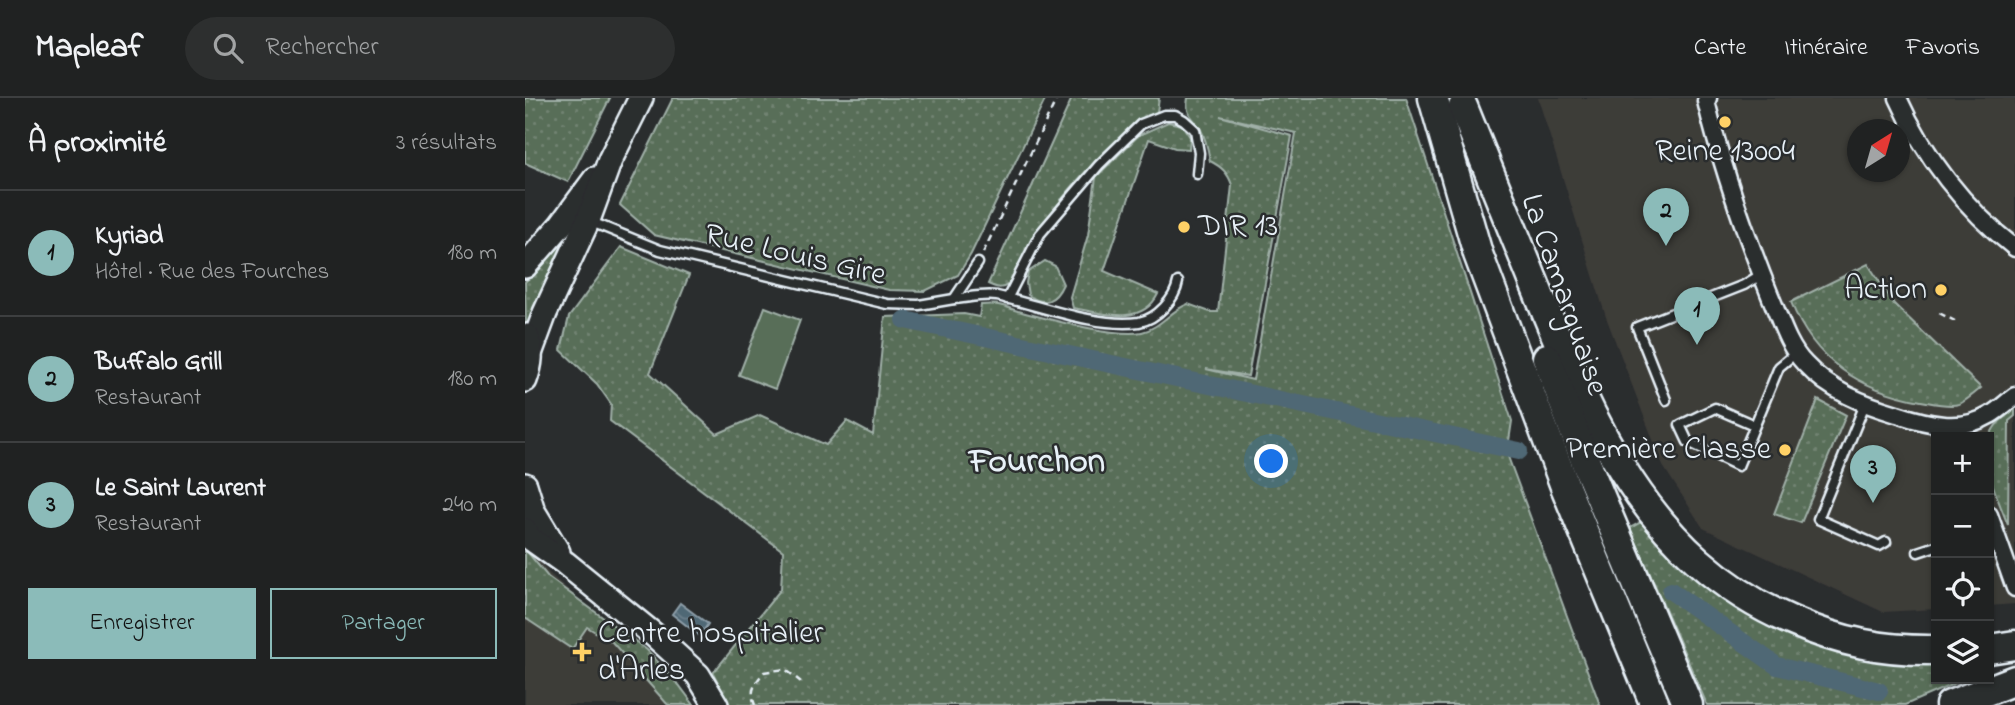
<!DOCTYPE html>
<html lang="fr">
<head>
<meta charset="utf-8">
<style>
	:root { --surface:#202222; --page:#2d2f2f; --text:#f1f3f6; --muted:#a2a4a5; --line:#3d3f40; --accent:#8bbbb9 }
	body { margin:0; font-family:"Indie Flower",sans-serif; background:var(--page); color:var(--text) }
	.controls { position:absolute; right:21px; bottom:21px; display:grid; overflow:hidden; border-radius:0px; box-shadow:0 2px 5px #0004 }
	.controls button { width:63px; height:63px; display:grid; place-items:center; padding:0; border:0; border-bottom:2px solid var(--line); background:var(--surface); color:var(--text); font:35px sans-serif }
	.compass { position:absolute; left:1322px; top:21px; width:63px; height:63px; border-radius:50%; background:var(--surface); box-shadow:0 2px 5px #0004; rotate:37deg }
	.you { position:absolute; left:747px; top:364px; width:24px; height:24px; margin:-18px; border:5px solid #fff; border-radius:50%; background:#1a73e8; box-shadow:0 0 0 10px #1a73e833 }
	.badge { display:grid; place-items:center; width:46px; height:46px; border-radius:50%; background:var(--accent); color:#111; font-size:23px; font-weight:700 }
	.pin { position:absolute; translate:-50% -58px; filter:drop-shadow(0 2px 4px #0008) }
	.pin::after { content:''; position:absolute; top:37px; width:24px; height:21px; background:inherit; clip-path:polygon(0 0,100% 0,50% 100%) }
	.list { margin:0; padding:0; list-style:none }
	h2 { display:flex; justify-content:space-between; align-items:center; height:91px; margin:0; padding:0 28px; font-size:30px }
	h2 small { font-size:23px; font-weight:400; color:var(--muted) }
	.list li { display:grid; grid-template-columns:46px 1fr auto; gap:21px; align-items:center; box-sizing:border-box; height:126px; padding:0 28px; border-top:2px solid var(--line) }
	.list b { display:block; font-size:26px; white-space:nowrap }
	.list p { margin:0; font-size:23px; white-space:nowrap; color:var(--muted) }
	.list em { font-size:23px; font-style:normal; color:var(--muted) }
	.actions { display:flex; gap:14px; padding:21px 28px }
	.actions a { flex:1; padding:16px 0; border:2px solid var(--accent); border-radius:0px; text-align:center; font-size:24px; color:var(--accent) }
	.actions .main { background:var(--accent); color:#111 }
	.icon { flex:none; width:38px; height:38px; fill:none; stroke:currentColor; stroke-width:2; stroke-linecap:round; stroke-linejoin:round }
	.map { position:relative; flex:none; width:1490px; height:607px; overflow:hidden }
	header { display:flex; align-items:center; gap:42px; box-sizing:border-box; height:98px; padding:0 35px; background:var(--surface); border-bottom:2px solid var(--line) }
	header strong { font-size:33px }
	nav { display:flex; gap:38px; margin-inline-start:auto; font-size:24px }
	.search { width:490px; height:63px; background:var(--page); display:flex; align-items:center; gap:18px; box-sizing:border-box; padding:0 24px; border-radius:38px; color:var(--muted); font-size:26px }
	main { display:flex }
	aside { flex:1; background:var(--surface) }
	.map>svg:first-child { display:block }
	.built { fill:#3e3c39; fill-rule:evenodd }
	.grass { fill:url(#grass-dots); stroke:#a0b0a8; stroke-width:2; fill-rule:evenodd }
	.garden { fill:#596e59; stroke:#a0b0a8; stroke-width:2 }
	.water { fill:url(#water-waves); stroke:#8d9ea9; stroke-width:2 }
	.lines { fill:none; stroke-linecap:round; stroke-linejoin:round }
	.canal { stroke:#506774; stroke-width:18 }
	.lane-casing { stroke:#e8f1f8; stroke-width:13 }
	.street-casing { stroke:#e8f1f8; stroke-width:21 }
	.secondary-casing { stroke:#e8f1f8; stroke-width:28 }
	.highway-casing { stroke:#e8f1f8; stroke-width:33 }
	.path { stroke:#e8f1f8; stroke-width:2.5; stroke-dasharray:7 5; stroke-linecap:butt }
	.lane { stroke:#2a2d2e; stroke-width:8 }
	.street { stroke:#2a2d2e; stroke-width:16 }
	.secondary { stroke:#2a2d2e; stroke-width:23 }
	.highway { stroke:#2a2d2e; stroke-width:28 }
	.poi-dot { fill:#ffd166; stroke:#2a2d2e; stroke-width:2.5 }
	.labels { text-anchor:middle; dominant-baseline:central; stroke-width:5; stroke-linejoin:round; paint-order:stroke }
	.poi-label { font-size:32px; fill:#e8f1f8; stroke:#2a2d2e; text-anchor:start }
	.street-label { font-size:32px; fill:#e8f1f8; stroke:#2a2d2e }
	.quarter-label { font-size:35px; font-weight:bold; fill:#e8f1f8; stroke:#2a2d2e }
</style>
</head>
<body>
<header>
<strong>Mapleaf</strong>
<div class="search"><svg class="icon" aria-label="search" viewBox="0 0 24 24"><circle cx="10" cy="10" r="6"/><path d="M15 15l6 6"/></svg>Rechercher</div>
<nav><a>Carte</a><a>Itinéraire</a><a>Favoris</a></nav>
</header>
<main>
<aside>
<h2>À proximité<small>3 résultats</small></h2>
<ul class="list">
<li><span class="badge">1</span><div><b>Kyriad</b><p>Hôtel · Rue des Fourches</p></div><em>180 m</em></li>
<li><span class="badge">2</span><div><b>Buffalo Grill</b><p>Restaurant</p></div><em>180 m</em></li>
<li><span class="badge">3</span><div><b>Le Saint Laurent</b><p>Restaurant</p></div><em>240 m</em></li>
</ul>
<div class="actions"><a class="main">Enregistrer</a><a>Partager</a></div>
</aside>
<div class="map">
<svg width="1490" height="607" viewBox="0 0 1490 607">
	<defs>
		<pattern id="grass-dots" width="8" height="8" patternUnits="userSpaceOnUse" patternTransform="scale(1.75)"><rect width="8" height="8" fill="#596e59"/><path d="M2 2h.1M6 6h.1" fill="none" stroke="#718372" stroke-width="1.8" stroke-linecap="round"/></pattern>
		<pattern id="water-waves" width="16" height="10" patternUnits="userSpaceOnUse" patternTransform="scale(1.75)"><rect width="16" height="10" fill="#506774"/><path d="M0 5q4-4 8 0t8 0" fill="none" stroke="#697d89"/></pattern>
	</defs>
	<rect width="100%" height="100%" fill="#2a2d2e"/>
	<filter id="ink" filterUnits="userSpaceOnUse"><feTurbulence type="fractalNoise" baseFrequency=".0143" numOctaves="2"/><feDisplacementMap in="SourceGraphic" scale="14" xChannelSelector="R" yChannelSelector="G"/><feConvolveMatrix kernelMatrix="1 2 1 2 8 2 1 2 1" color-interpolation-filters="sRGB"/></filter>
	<g filter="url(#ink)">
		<g class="built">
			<path d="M1013 0H1490V506L1464 508V339H1411V511L1358 514 1178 430 1138 368 1081 219ZM1332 32H1374V74H1332Z"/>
			<path d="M0 446 24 475 148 585 162 607H0Z"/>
		</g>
		<g class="grass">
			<path d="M0 0H85L43 84 0 65Z"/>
			<path d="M148 0H521L446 156 433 177 400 193 364 192 129 137 95 107Z"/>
			<path d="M547 0H634L632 14C588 39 543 89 515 131 504 148 497 173 482 187 476 192 470 189 463 186Z"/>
			<path d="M663 0H881L987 323 982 356 1075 607H205L188 575 256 491 258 453 85 323 86 306 72 286 36 252 44 219 96 149 164 177 125 275 192 336 235 317 301 347 322 323 348 337 360 219 439 216 454 219 456 207C473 205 477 208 493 213 520 220 591 240 617 234 635 230 646 212 663 206L685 214H693L707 87C703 75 697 69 685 63 683 51 681 40 675 30 667 18 660 16 663 0ZM695 18 771 35 728 282 681 271 723 278 767 38Z"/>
			<path d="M643 24 657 27 665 39 664 51 650 50 624 41 579 173 633 196C617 229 576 215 548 210L545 199 563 137 571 79 614 37Z"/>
			<path d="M39 138 45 140 1 230 0 184 24 159Z"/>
			<path d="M520 163 530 168 538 186C530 204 519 208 503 197L501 185 503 174Z"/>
			<path d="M1343 166 1369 206 1456 290C1450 295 1441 303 1434 306 1423 309 1408 305 1396 303 1335 292 1289 263 1266 204Z"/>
			<path d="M1293 302 1321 317 1276 425 1249 416Z"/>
			<path d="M1490 311V318L1484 323 1483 427C1473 401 1451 357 1469 330 1474 322 1483 317 1490 311Z"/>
			<path d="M1116 424 1151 458 1381 565 1411 567V581H1440L1380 607H1182L1105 430Z"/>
			<path d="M0 451 23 479 122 552 154 587 169 607H143L87 544 62 529 47 551 0 520Z"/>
		</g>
		<path class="garden" d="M240 209 275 222 250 291 214 277Z"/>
		<path class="water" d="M155 505 183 526 175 538 147 516Z"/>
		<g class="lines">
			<g class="canal">
				<path d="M380 222 994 353"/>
				<path d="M1146 493 1252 568 1354 593"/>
			</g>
			<defs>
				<g id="lane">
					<path d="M64 123 135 152 362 206 394 207 429 201 453 165"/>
					<path d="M429 201C442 200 458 196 472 198 514 207 571 230 614 224 632 221 650 201 653 184"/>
					<path d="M482 201 515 136 574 67 616 26 639 17H650L659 22 670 32 674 55 672 76"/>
					<path d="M1141 302 1112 229 1219 187 1237 176"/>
					<path d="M1340 306 1293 421 1354 448 1361 444"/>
					<path d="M1229 327 1190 310 1155 327 1163 344 1213 368 1254 269 1272 254"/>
					<path d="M1393 454 1411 448"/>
				</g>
				<g id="street">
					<path d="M1183 0 1181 3C1197 70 1220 135 1246 200 1255 221 1263 249 1280 266 1305 293 1338 306 1372 316 1402 326 1435 335 1465 317 1474 312 1482 304 1490 298"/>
					<path d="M1373 0C1399 58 1440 111 1490 150"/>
					<path d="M1464 417 1490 490"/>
				</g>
				<g id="secondary">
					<path d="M0 168 35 128 70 81"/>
					<path d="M6 253 20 215 63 122 85 62 116 0"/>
					<path d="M0 282C6 266 7 254 2 238"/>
					<path d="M0 387 8 413 33 454"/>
					<path d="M0 432 5 440 40 465 129 537 173 577 191 607"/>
				</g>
				<g id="highway">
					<path d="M908 0 953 156 1041 391 1130 607"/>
					<path d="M938 9C962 68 986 128 1010 187 1066 324 1121 460 1267 523 1315 544 1359 553 1411 552"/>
					<path d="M1022 260 1061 365 1163 607"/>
					<path d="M1464 551 1490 547"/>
					<path d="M1425 607 1490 582"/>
				</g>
			</defs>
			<use href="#lane" class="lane-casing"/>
			<use href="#street" class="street-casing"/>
			<use href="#secondary" class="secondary-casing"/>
			<use href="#highway" class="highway-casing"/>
			<g class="path">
				<path d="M458 155 532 0"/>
				<path d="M1414 215 1430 223"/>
				<path d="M230 607C224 593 230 585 239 574L260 571 276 584"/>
			</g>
			<use href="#lane" class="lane"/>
			<use href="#street" class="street"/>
			<use href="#secondary" class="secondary"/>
			<use href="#highway" class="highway"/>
		</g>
	</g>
	<g class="poi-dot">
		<circle cx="1200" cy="24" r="7"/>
		<circle cx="659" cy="129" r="7"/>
		<circle cx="1416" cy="192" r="7"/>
		<circle cx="1260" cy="352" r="7"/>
		<path d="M53.5 543.5h7v7h7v7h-7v7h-7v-7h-7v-7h7z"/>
	</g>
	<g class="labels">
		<g class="poi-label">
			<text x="1200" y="54" text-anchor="middle">Reine 13004</text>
			<text x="673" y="129">DIR 13</text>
			<text x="1402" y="192" text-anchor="end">Action</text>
			<text x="1246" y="352" text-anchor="end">Première Classe</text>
			<text x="73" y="536">Centre hospitalier<tspan x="73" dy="37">d'Arles</tspan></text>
		</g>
		<g class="street-label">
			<text transform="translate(270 158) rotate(13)">Rue Louis Gire</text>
			<text transform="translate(1038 197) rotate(71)">La Camarguaise</text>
		</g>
		<g class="quarter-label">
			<text x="512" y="364">Fourchon</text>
		</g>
	</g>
</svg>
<div class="controls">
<button>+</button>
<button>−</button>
<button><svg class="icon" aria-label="locate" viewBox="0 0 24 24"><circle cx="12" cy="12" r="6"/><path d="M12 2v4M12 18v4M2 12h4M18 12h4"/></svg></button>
<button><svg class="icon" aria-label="layers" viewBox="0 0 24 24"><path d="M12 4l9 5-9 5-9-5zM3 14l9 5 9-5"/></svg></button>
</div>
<svg class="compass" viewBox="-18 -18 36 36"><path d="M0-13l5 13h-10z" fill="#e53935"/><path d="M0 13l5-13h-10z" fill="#a2a4a5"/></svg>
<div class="you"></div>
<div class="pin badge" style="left:1172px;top:247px">1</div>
<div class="pin badge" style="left:1141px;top:148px">2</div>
<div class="pin badge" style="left:1348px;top:405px">3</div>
</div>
</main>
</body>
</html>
